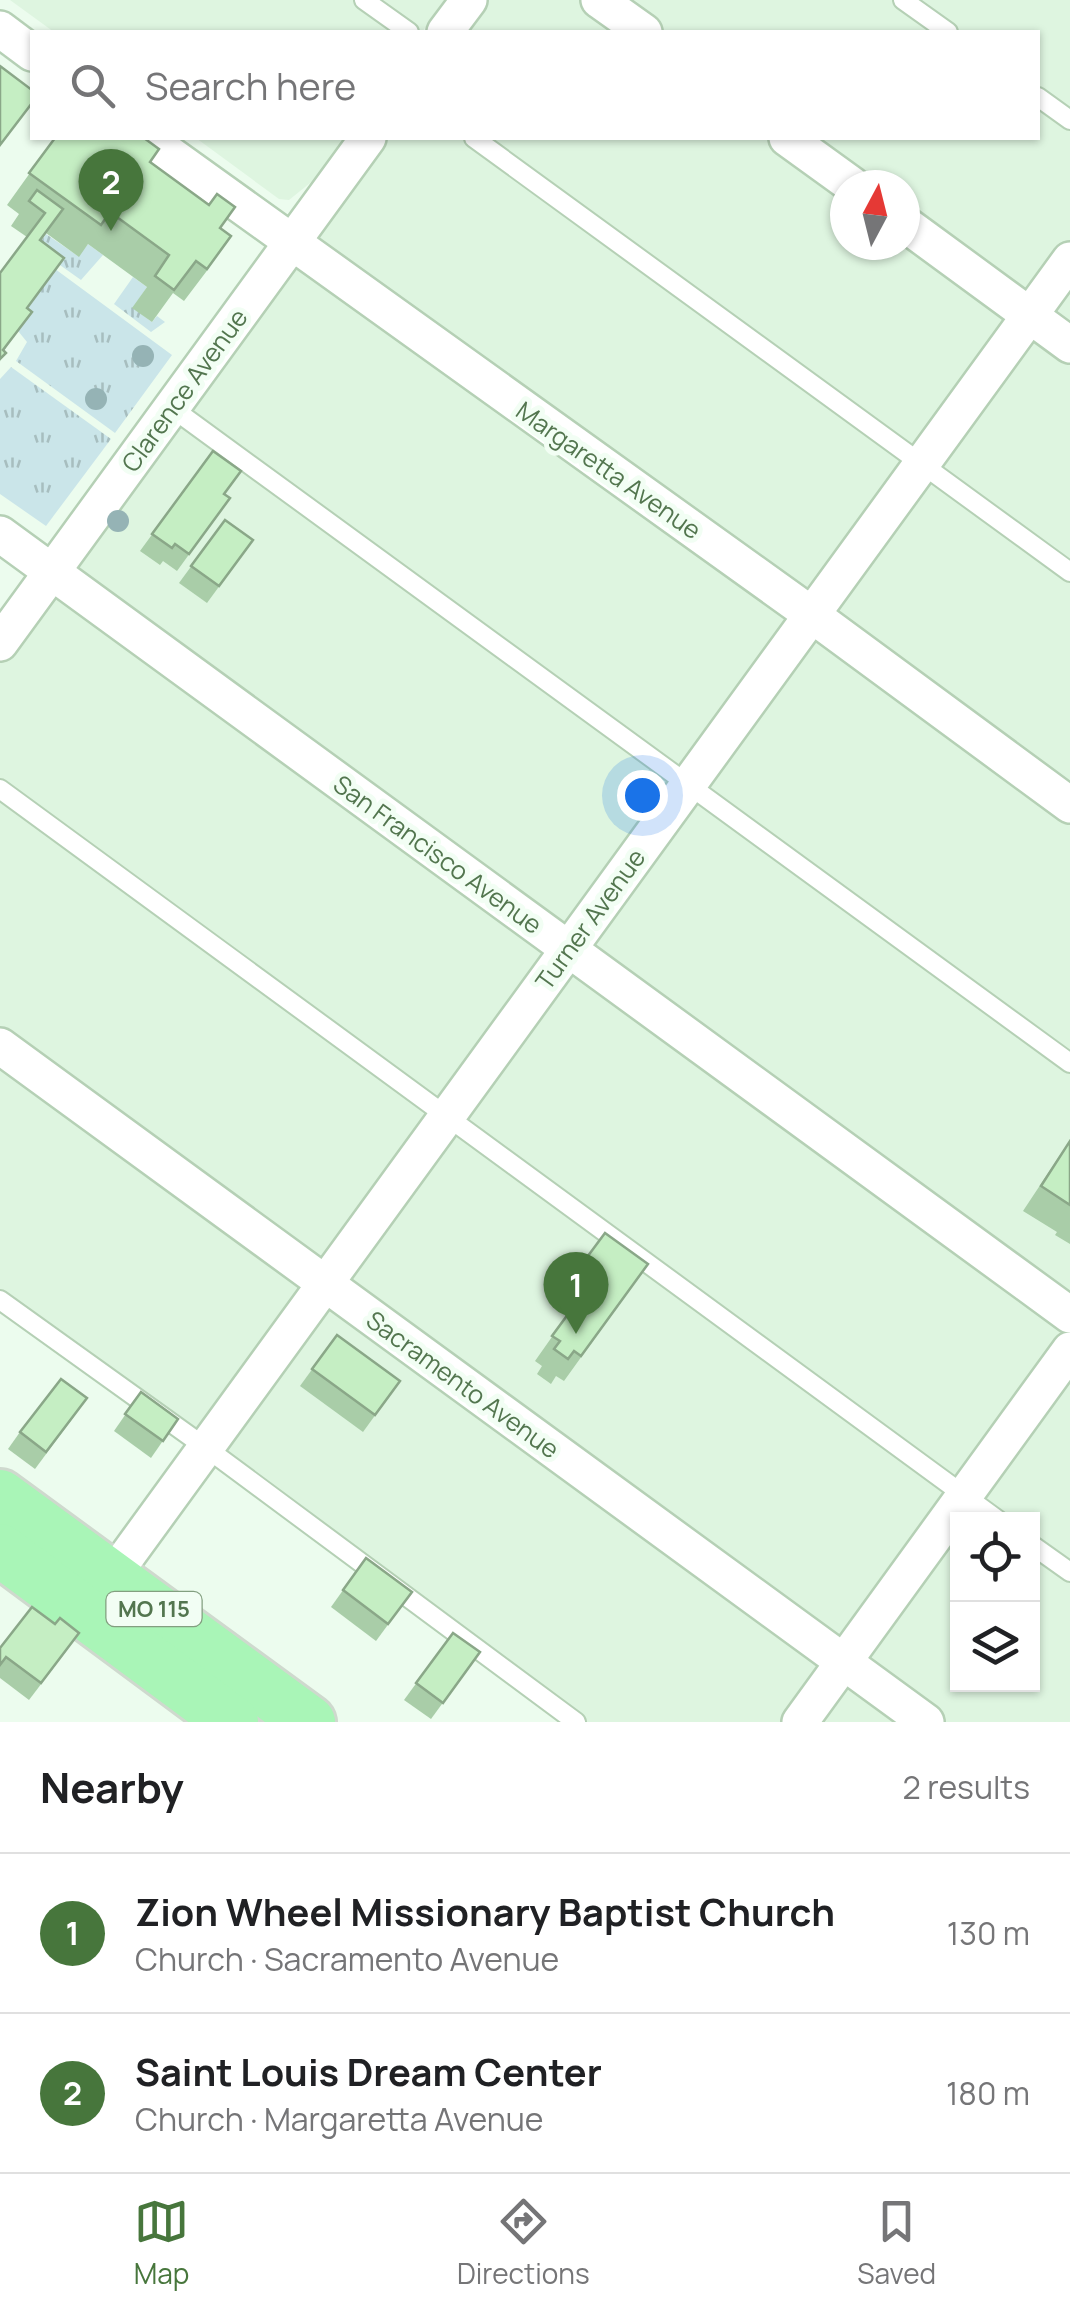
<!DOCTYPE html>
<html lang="en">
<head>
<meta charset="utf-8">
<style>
	:root { --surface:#fff; --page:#f2f2f2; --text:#202124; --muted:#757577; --line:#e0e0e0; --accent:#47763c }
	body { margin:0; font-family:Manrope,sans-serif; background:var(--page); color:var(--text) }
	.controls { position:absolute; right:30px; bottom:30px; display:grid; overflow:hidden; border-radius:0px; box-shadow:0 2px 8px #0004 }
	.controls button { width:90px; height:90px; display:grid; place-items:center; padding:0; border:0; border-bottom:2px solid var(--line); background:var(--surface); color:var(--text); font:50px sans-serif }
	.compass { position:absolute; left:830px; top:170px; width:90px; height:90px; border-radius:50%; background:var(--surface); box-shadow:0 2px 8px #0004; rotate:7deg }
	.you { position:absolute; left:642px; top:795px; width:35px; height:35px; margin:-25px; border:8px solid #fff; border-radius:50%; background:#1a73e8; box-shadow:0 0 0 15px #1a73e833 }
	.badge { display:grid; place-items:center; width:65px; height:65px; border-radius:50%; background:var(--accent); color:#fff; font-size:32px; font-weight:700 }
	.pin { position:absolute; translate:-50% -82px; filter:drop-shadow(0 2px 5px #0008) }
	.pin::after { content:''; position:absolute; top:52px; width:35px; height:30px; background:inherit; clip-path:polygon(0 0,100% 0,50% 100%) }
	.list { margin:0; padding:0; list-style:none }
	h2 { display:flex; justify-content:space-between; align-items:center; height:130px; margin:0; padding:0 40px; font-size:42px }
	h2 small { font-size:32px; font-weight:400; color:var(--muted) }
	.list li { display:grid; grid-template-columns:65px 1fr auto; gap:30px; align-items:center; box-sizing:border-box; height:160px; padding:0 40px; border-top:2px solid var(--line) }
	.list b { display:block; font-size:38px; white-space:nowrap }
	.list p { margin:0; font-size:32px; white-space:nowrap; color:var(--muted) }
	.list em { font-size:32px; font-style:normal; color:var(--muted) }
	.icon { flex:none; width:55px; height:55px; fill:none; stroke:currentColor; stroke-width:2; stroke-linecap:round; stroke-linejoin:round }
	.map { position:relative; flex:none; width:1070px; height:1722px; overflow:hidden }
	.search { position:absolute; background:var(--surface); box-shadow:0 2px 8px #0004; left:30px; right:30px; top:30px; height:110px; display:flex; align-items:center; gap:25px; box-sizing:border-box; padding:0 35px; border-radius:0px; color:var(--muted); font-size:38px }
	.sheet { height:450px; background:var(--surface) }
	nav { display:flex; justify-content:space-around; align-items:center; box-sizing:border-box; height:140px; border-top:2px solid var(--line); background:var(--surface); font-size:28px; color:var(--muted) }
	nav a { display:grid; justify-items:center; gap:5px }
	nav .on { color:var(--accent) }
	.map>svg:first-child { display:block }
	.residential { fill:#def5e0; fill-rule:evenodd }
	.grass { fill:url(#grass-tufts) }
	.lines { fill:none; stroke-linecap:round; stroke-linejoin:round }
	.service-casing { stroke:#b5d0b5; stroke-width:22 }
	.minor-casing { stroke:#b5d0b5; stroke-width:40 }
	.primary-casing { stroke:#cfd9ce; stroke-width:58 }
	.service { stroke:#fff; stroke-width:18 }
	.minor { stroke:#fff; stroke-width:35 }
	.primary { stroke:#a9f5b7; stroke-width:52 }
	.tree { fill:#95b3b5 }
	.wall { fill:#a9cda8 }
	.building { fill:#c5eec3; stroke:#8aa788; stroke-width:2.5 }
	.labels { text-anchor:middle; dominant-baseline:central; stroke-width:10; stroke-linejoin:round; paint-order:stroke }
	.shield { fill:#f2fef4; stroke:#839f80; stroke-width:2.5 }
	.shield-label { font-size:22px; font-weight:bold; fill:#53764f }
	.street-label { font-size:25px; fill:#53764f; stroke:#f2fef4 }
</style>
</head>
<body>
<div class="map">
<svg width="1070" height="1722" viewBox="0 0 1070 1722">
	<defs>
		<pattern id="grass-tufts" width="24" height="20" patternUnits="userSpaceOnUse" patternTransform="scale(2.5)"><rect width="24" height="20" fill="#cae5e9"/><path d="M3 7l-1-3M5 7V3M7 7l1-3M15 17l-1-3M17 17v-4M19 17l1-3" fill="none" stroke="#a7bebf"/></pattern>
	</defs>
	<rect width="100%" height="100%" fill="#ecfcee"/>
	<g class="residential">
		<path d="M10 0H446L422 32H54Z"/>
		<path d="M470 0H1070V1722H576L0 1300V646L370 138H1038V32H446ZM845 185H905V245H845ZM958 1520H1032V1684H958Z"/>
		<path d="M196 138H345L315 179 289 200 279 199Z"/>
	</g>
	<g class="grass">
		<path d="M46 234 78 256 88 244 103 255 81 280 36 248Z"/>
		<path d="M32 252 172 355 115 433 16 361 27 342 14 326Z"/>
		<path d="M133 277 147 287 133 308 152 322 157 316 165 322 151 332 114 304Z"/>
		<path d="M11 367 111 439 46 526 0 494V379Z"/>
	</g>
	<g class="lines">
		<defs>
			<g id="service">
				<path d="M364 0 409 32"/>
				<path d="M903 0 948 32"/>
				<path d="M1038 97 1070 120"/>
				<path d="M474 138 1070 572"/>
				<path d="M172 408 1070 1063"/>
				<path d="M0 789 998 1520"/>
				<path d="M0 1300 205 1447 576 1722"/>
				<path d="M1032 1545 1070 1572"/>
			</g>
			<g id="minor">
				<path d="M599 0 644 32"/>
				<path d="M0 29 32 53"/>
				<path d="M445 32 469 0"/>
				<path d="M147 138 812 615 1070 805"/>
				<path d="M787 138 852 185"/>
				<path d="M905 224 1070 345"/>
				<path d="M0 534 1070 1315"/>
				<path d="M0 643 368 138"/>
				<path d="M0 1046 926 1722"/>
				<path d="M111 1578 1070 260"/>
				<path d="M800 1722 1070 1350"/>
			</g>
			<g id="primary">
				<path d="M0 1496 309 1722"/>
				<path d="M0 1550 232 1722"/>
			</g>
		</defs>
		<use href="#service" class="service-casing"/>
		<use href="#minor" class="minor-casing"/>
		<use href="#primary" class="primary-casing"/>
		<use href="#service" class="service"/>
		<use href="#minor" class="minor"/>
		<use href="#primary" class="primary"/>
	</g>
	<g class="tree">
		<circle cx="143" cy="356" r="11"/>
		<circle cx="96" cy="399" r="11"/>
		<circle cx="118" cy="521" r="11"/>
	</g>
	<g class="wall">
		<path d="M55 138 150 162 209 205 235 207 220 228 209 268 184 301 173 293 152 322 132 308 147 287 88 244 79 257 46 233 41 241 27 309 4 351 0 362 27 237 11 226 19 214 7 205Z"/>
		<path d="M213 451 225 494 230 498 177 571 163 561 160 565 140 551Z"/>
		<path d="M225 520 253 540 207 603 179 583Z"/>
		<path d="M1070 1140V1244L1055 1235 1057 1232 1023 1211Z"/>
		<path d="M605 1233 648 1264 564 1381 556 1376 551 1384 537 1374 542 1366 535 1361 573 1307 559 1297Z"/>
		<path d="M337 1335 400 1381 363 1432 300 1386Z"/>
		<path d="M141 1392 178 1419 151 1458 114 1431Z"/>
		<path d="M75 1415 35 1469 8 1449 20 1432Z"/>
		<path d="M366 1558 412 1592 376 1641 331 1607Z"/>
		<path d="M453 1633 480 1652 431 1719 404 1700Z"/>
		<path d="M0 1648 67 1650 29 1700 0 1678Z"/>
	</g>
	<g class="building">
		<path d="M0 66 32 90V103L0 145Z"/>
		<path d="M55 138H144L159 149 150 162 209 205 217 194 235 207 220 228 231 236 207 269 196 261 174 290 155 276 169 255 110 212 101 225 29 173Z"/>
		<path d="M37 190 63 209 40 240 64 258 27 308 32 312 3 350 6 353 0 359V273L45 213 29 201Z"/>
		<path d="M213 451 241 471 224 494 230 498 189 554 175 544 172 548 152 534Z"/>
		<path d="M225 520 253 540 219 586 191 566Z"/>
		<path d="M1070 1141V1205L1041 1186Z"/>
		<path d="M605 1233 648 1264 581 1356 574 1351 568 1359 554 1349 560 1341 552 1336 591 1283 576 1272Z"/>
		<path d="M337 1335 400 1381 375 1415 312 1369Z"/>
		<path d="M61 1379 87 1398 46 1452 20 1432Z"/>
		<path d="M141 1392 178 1419 163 1441 125 1414Z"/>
		<path d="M366 1558 412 1592 388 1624 343 1590Z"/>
		<path d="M32 1607 55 1624 60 1618 79 1633 41 1683 6 1657 0 1665V1648Z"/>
		<path d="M453 1633 480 1652 443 1703 416 1683Z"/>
	</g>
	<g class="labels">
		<rect class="shield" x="106.5" y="1592" width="95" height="34" rx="8"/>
		<g class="shield-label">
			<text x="154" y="1609">MO 115</text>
		</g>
		<g class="street-label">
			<text transform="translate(184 390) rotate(-54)">Clarence Avenue</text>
			<text transform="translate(609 470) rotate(35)">Margaretta Avenue</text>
			<text transform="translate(438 854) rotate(36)">San Francisco Avenue</text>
			<text transform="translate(590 919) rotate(-54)">Turner Avenue</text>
			<text transform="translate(463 1384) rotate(36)">Sacramento Avenue</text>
		</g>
	</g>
</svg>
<div class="controls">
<button><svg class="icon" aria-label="locate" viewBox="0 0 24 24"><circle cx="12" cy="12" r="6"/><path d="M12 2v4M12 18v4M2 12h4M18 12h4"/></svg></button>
<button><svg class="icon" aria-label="layers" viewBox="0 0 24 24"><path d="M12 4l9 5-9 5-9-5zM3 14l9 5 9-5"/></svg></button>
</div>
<svg class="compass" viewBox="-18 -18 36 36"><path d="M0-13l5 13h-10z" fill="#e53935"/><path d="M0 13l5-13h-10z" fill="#757577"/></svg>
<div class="you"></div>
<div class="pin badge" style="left:576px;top:1334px">1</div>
<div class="pin badge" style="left:111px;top:231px">2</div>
<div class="search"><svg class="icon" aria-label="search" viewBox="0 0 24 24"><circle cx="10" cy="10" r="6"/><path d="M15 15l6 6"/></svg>Search here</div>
</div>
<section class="sheet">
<h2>Nearby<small>2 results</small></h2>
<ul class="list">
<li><span class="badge">1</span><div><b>Zion Wheel Missionary Baptist Church</b><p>Church · Sacramento Avenue</p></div><em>130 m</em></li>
<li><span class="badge">2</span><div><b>Saint Louis Dream Center</b><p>Church · Margaretta Avenue</p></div><em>180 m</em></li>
</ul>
</section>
<nav>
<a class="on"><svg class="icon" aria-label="map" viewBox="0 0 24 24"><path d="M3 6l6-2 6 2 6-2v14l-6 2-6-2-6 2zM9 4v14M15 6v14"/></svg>Map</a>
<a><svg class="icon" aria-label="directions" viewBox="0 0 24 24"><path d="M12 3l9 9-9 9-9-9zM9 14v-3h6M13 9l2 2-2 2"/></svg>Directions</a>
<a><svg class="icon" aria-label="saved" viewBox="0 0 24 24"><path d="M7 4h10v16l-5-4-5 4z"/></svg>Saved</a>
</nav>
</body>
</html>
